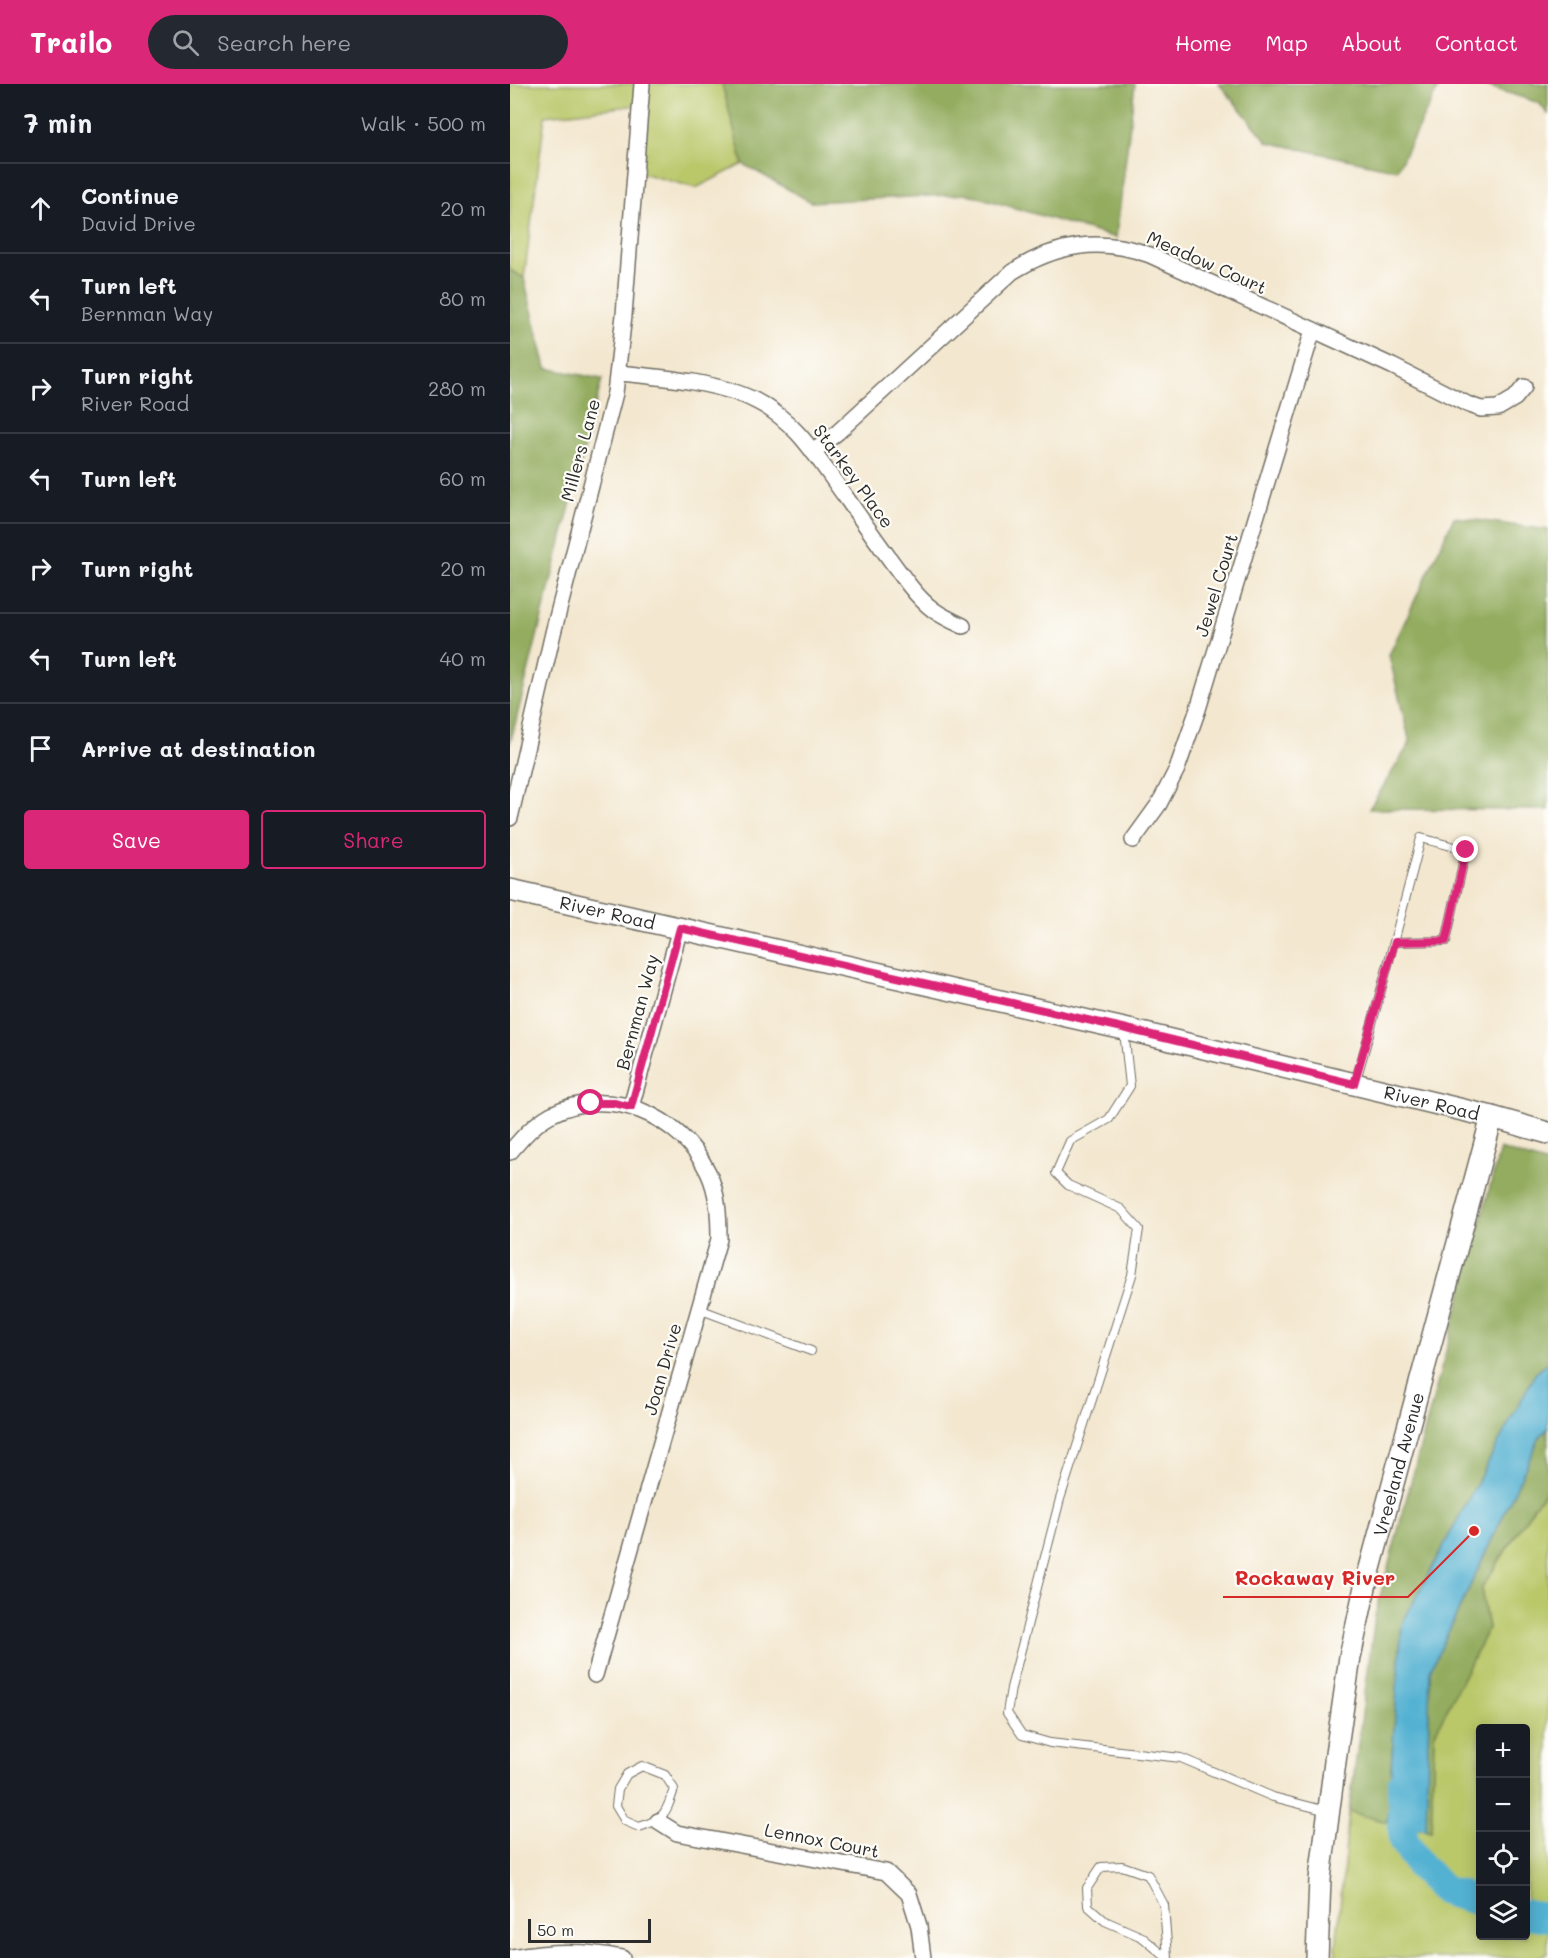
<!DOCTYPE html>
<html lang="en">
<head>
<meta charset="utf-8">
<style>
	:root { --surface:#171b24; --page:#242831; --text:#f1f3f6; --muted:#9ea1a6; --line:#363941; --accent:#db2777 }
	body { margin:0; font-family:Mali,sans-serif; background:var(--page); color:var(--text) }
	.controls { position:absolute; right:18px; bottom:18px; display:grid; overflow:hidden; border-radius:6px; box-shadow:0 3px 15px #0003 }
	.controls button { width:54px; height:54px; display:grid; place-items:center; padding:0; border:0; border-bottom:2px solid var(--line); background:var(--surface); color:var(--text); font:30px sans-serif }
	.scale { position:absolute; left:18px; bottom:15px; width:123px; box-sizing:border-box; padding-left:6px; border:3px solid #2b2b2b; border-top:0; font-size:16px; line-height:21px; white-space:nowrap; color:#2b2b2b; -webkit-text-stroke:4px #fdfcf7; paint-order:stroke }
	.stop { position:absolute; width:18px; height:18px; margin:-14px; border:4px solid #db2777; border-radius:50%; background:#fff }
	.stop.end { background:#db2777; border-color:#fff; box-shadow:0 2px 6px #0008 }
	.list { margin:0; padding:0; list-style:none }
	h2 { display:flex; justify-content:space-between; align-items:center; height:78px; margin:0; padding:0 24px; font-size:26px }
	h2 small { font-size:20px; font-weight:400; color:var(--muted) }
	.list li { display:grid; grid-template-columns:39px 1fr auto; gap:18px; align-items:center; box-sizing:border-box; height:90px; padding:0 24px; border-top:2px solid var(--line) }
	.list b { display:block; font-size:22px; white-space:nowrap }
	.list p { margin:0; font-size:20px; white-space:nowrap; color:var(--muted) }
	.list em { font-size:20px; font-style:normal; color:var(--muted) }
	.actions { display:flex; gap:12px; padding:18px 24px }
	.actions a { flex:1; padding:14px 0; border:2px solid var(--accent); border-radius:6px; text-align:center; font-size:21px; color:var(--accent) }
	.actions .main { background:var(--accent); color:#fff }
	.icon { flex:none; width:33px; height:33px; fill:none; stroke:currentColor; stroke-width:2; stroke-linecap:round; stroke-linejoin:round }
	.map { position:relative; flex:none; width:1038px; height:1874px; overflow:hidden }
	header { display:flex; align-items:center; gap:36px; box-sizing:border-box; height:84px; padding:0 30px; background:var(--accent); color:#fff }
	header strong { font-size:28px }
	nav { display:flex; gap:33px; margin-inline-start:auto; font-size:21px }
	.search { width:420px; height:54px; background:var(--page); display:flex; align-items:center; gap:15px; box-sizing:border-box; padding:0 21px; border-radius:33px; color:var(--muted); font-size:22px }
	main { display:flex }
	aside { flex:1; background:var(--surface) }
	.map>svg:first-child { display:block }
	.green { fill:#bac86a; stroke:#727a4a; stroke-width:1.5; fill-rule:evenodd }
	.forest { fill:#93ac5e; stroke:#5f6c44; stroke-width:1.5 }
	.water { fill:#53b1d2; stroke:#3f6e7e; stroke-width:1.5 }
	.lines { fill:none; stroke-linecap:round; stroke-linejoin:round }
	.river { stroke:#53b1d2; stroke-width:30 }
	.lane-casing { stroke:#716d64; stroke-width:10 }
	.street-casing { stroke:#716d64; stroke-width:18 }
	.secondary-casing { stroke:#716d64; stroke-width:24 }
	.lane { stroke:#fff; stroke-width:8 }
	.street { stroke:#fff; stroke-width:15 }
	.secondary { stroke:#fff; stroke-width:21 }
	.route { stroke:#db2777; stroke-width:8 }
	.labels { text-anchor:middle; dominant-baseline:central; stroke-width:4.5; stroke-linejoin:round; paint-order:stroke }
	.street-label { font-size:18px; fill:#2b2b2b; stroke:#fdfcf7 }
	.leader { fill:none; stroke:#d62828; stroke-width:2 }
	.callout-dot { fill:#d62828; stroke:#fdfcf7; stroke-width:2 }
	.callout-label { font-size:20px; text-anchor:middle; font-weight:bold; fill:#d62828; stroke:#fdfcf7; stroke-width:4.5; stroke-linejoin:round; paint-order:stroke }
</style>
</head>
<body>
<header>
<strong>Trailo</strong>
<div class="search"><svg class="icon" aria-label="search" viewBox="0 0 24 24"><circle cx="10" cy="10" r="6"/><path d="M15 15l6 6"/></svg>Search here</div>
<nav><a>Home</a><a>Map</a><a>About</a><a>Contact</a></nav>
</header>
<main>
<aside>
<h2>7 min<small>Walk · 500 m</small></h2>
<ul class="list">
<li><svg class="icon" aria-label="ahead" viewBox="0 0 24 24"><path d="M12 20V5M6 11l6-6 6 6"/></svg><div><b>Continue</b><p>David Drive</p></div><em>20 m</em></li>
<li><svg class="icon" aria-label="left" viewBox="0 0 24 24"><path d="M17 20v-9H6M10 6l-5 5 5 5"/></svg><div><b>Turn left</b><p>Bernman Way</p></div><em>80 m</em></li>
<li><svg class="icon" aria-label="right" viewBox="0 0 24 24"><path d="M7 20v-9h11M14 6l5 5-5 5"/></svg><div><b>Turn right</b><p>River Road</p></div><em>280 m</em></li>
<li><svg class="icon" aria-label="left" viewBox="0 0 24 24"><path d="M17 20v-9H6M10 6l-5 5 5 5"/></svg><div><b>Turn left</b></div><em>60 m</em></li>
<li><svg class="icon" aria-label="right" viewBox="0 0 24 24"><path d="M7 20v-9h11M14 6l5 5-5 5"/></svg><div><b>Turn right</b></div><em>20 m</em></li>
<li><svg class="icon" aria-label="left" viewBox="0 0 24 24"><path d="M17 20v-9H6M10 6l-5 5 5 5"/></svg><div><b>Turn left</b></div><em>40 m</em></li>
<li><svg class="icon" aria-label="arrive" viewBox="0 0 24 24"><path d="M6 21V4h12l-3 4 3 4H6"/></svg><div><b>Arrive at destination</b></div></li>
</ul>
<div class="actions"><a class="main">Save</a><a>Share</a></div>
</aside>
<div class="map">
<svg width="1038" height="1874" viewBox="0 0 1038 1874">
	<rect width="100%" height="100%" fill="#fdfcf7"/>
	<filter id="ink" filterUnits="userSpaceOnUse"><feTurbulence type="fractalNoise" baseFrequency=".0167" numOctaves="2"/><feDisplacementMap in="SourceGraphic" scale="12" xChannelSelector="R" yChannelSelector="G"/><feConvolveMatrix kernelMatrix="1 2 1 2 8 2 1 2 1" color-interpolation-filters="sRGB"/></filter>
	<filter id="wash" filterUnits="userSpaceOnUse"><feTurbulence type="fractalNoise" baseFrequency=".008" numOctaves="4" result="noise"/><feDisplacementMap in="SourceGraphic" scale="24" xChannelSelector="R" yChannelSelector="G"/><feGaussianBlur stdDeviation="1.35" result="paint"/><feColorMatrix in="noise" values="0 0 0 0 0 0 0 0 0 0 0 0 0 0 0 0 0 1.4 0 .05"/><feComposite in="paint" operator="in"/></filter>
	<g filter="url(#wash)">
		<rect width="100%" height="100%" fill="#f3e7cf"/>
		<g class="green">
			<path d="M0 0H212L233 80 186 104 124 87 128 21 35 32 14 194 0 186Z"/>
			<path d="M1038 1404V1869L1027 1874H825L839 1728 921 1747 924 1651 978 1544 971 1505 1025 1421ZM970 1644H1016V1852H970Z"/>
		</g>
		<g class="forest">
			<path d="M212 0H625L606 154 458 110 301 118 233 80Z"/>
			<path d="M709 0H930L887 86 758 58Z"/>
			<path d="M971 0H1038V30L1029 19Z"/>
			<path d="M0 186 14 194 36 284 92 295 0 660Z"/>
			<path d="M944 433 1038 446V726L859 725 900 659 879 571Z"/>
			<path d="M990 1065 1038 1080V1278L1025 1290 892 1540 877 1738 839 1728 865 1532Z"/>
			<path d="M1038 1344V1404L1025 1421 971 1505 978 1544 924 1651 921 1747 916 1746 920 1587 1030 1353Z"/>
		</g>
		<path class="water" d="M1038 1278V1344L1030 1353 920 1587 916 1746 877 1738 892 1540 1025 1290Z"/>
		<g class="lines">
			<g class="river">
				<path d="M892 1700 893 1756 910 1782 935 1807 970 1817"/>
				<path d="M1016 1830 1038 1833"/>
			</g>
		</g>
	</g>
	<g filter="url(#ink)">
		<g class="lines">
			<defs>
				<g id="lane">
					<path d="M614 947 620 1002 599 1035 560 1057 546 1089 558 1101 611 1125 629 1145 622 1191 550 1415 501 1604 497 1629 512 1651 540 1659 671 1674 763 1713 817 1727"/>
					<path d="M845 999C869 917 890 836 911 754L956 766 936 857 885 858"/>
					<path d="M189 1225 301 1267"/>
					<path d="M132 1682 155 1691 164 1705C156 1729 155 1735 129 1743L115 1737 106 1722 108 1705 117 1690Z"/>
					<path d="M657 1874 632 1853 595 1837 578 1822 577 1804 591 1783 612 1782 638 1791 654 1821 658 1874"/>
				</g>
				<g id="street">
					<path d="M109 289C150 293 210 298 246 317 287 337 309 377 335 412 356 442 377 472 399 501 417 524 427 530 453 542"/>
					<path d="M303 368 328 348 502 188C546 160 590 153 640 171L882 282 957 320 971 325 988 324 1005 314 1014 303"/>
					<path d="M0 734 43 549 105 309 114 231 132 0"/>
					<path d="M623 756 649 720 667 685 688 625 803 246"/>
					<path d="M121 1023 170 844"/>
					<path d="M0 1068C12 1054 24 1040 40 1031 99 1000 170 1031 198 1088 208 1109 209 1132 209 1155L85 1591"/>
					<path d="M148 1737 167 1749 376 1788 399 1810 409 1842 413 1874"/>
					<path d="M1 1874C38 1867 75 1866 112 1874"/>
				</g>
				<g id="secondary">
					<path id="s1" d="M0 806 623 947 982 1033 1038 1049"/>
					<path id="s2" d="M807 1874 810 1795 826 1670 840 1573 855 1503 982 1033"/>
				</g>
			</defs>
			<use href="#lane" class="lane-casing"/>
			<use href="#street" class="street-casing"/>
			<use href="#secondary" class="secondary-casing"/>
			<use href="#lane" class="lane"/>
			<use href="#street" class="street"/>
			<use href="#secondary" class="secondary"/>
		</g>
	</g>
	<g class="lines" filter="url(#ink)">
		<path class="route" d="M81 1019H104L121 1023 170 844 613 944 844 1000 885 858 936 857 956 766"/>
	</g>
	<g class="labels">
		<g class="street-label">
			<text transform="translate(697 178) rotate(24)">Meadow Court</text>
			<text transform="translate(70 366) rotate(-75)">Millers Lane</text>
			<text transform="translate(344 392) rotate(54)">Starkey Place</text>
			<text transform="translate(706 501) rotate(-73)">Jewel Court</text>
			<text stroke="none"><textPath href="#s1" startOffset="100">River Road</textPath></text>
			<text transform="translate(127 928) rotate(-75)">Bernman Way</text>
			<text stroke="none"><textPath href="#s1" startOffset="946">River Road</textPath></text>
			<text transform="translate(152 1285) rotate(-74)">Joan Drive</text>
			<text stroke="none"><textPath href="#s2" startOffset="502">Vreeland Avenue</textPath></text>
			<text transform="translate(312 1756) rotate(11)">Lennox Court</text>
		</g>
	</g>
	<path class="leader" d="M964 1447L898 1513H713"/>
	<circle class="callout-dot" cx="964" cy="1447" r="6"/>
	<g class="callout-label">
		<text x="805" y="1501">Rockaway River</text>
	</g>
</svg>
<div class="controls">
<button>+</button>
<button>−</button>
<button><svg class="icon" aria-label="locate" viewBox="0 0 24 24"><circle cx="12" cy="12" r="6"/><path d="M12 2v4M12 18v4M2 12h4M18 12h4"/></svg></button>
<button><svg class="icon" aria-label="layers" viewBox="0 0 24 24"><path d="M12 4l9 5-9 5-9-5zM3 14l9 5 9-5"/></svg></button>
</div>
<div class="scale">50 m</div>
<div class="stop" style="left:81px;top:1019px"></div>
<div class="stop end" style="left:956px;top:766px"></div>
</div>
</main>
</body>
</html>
